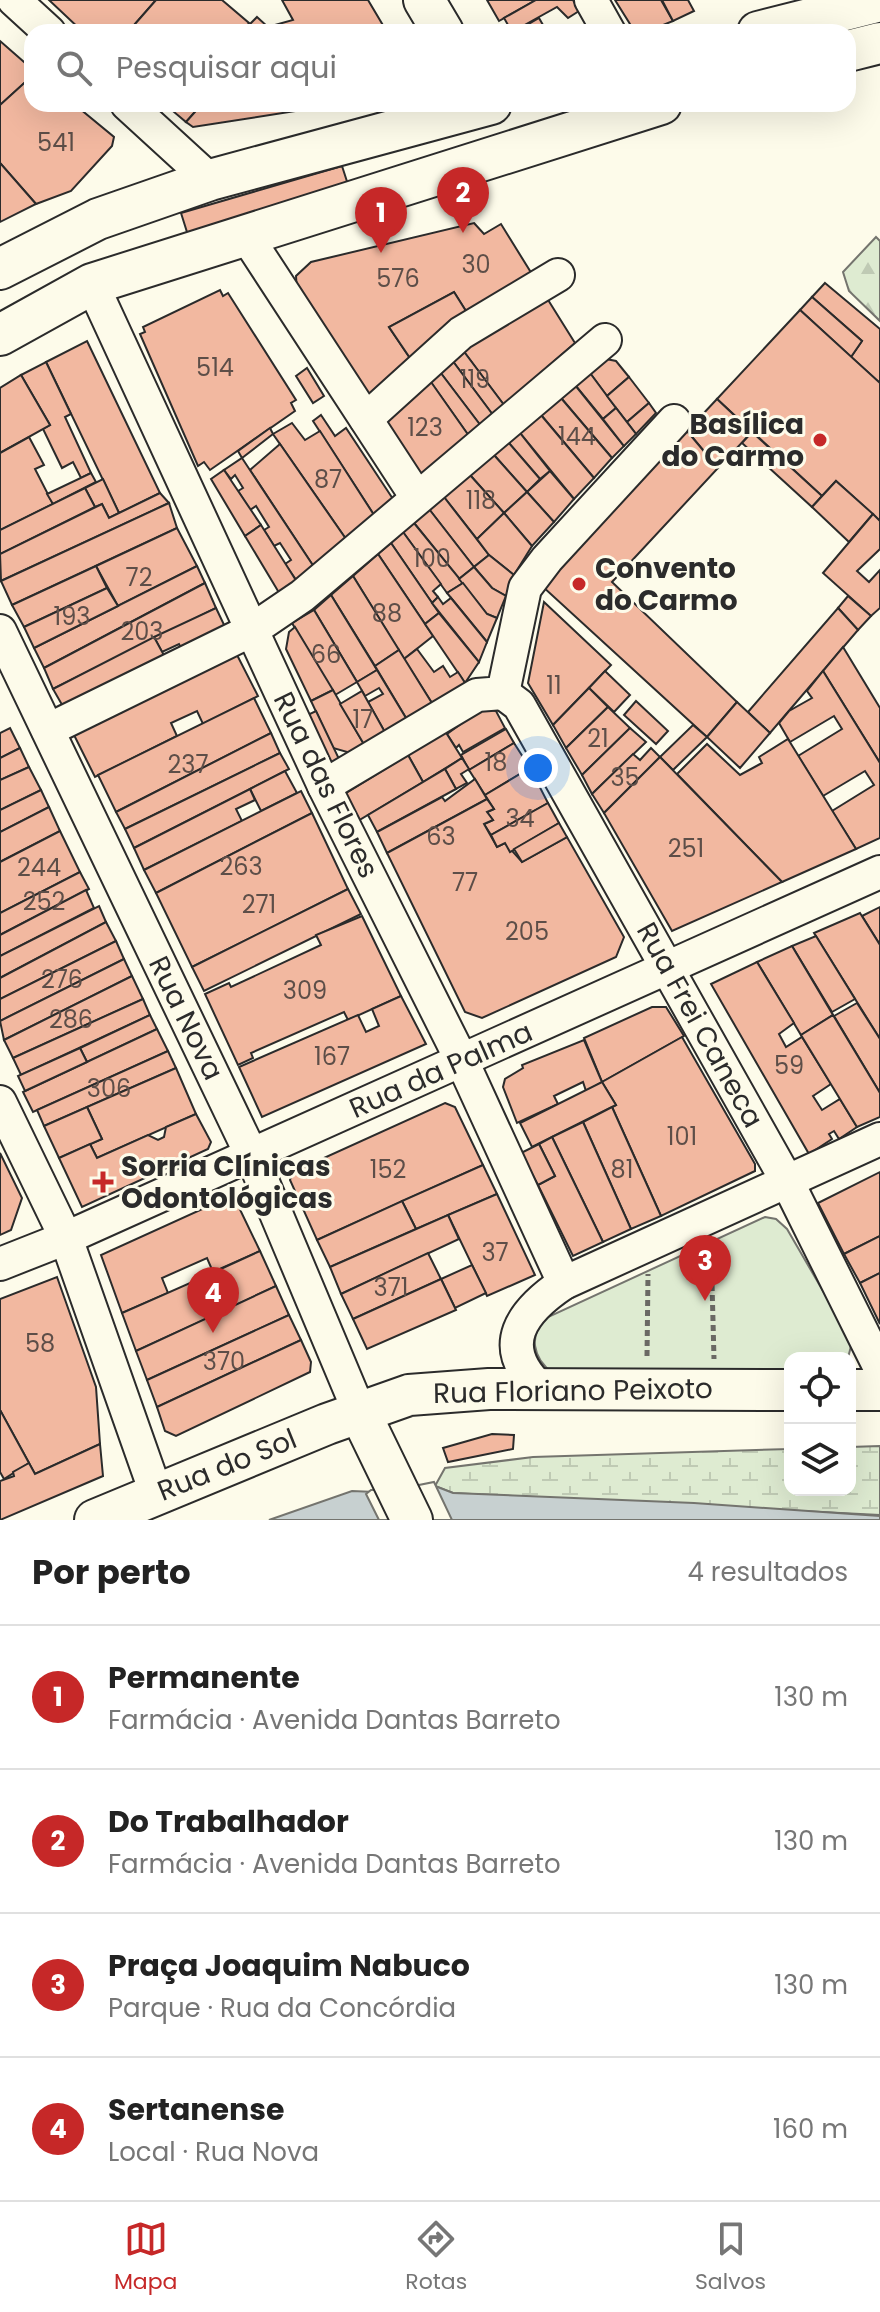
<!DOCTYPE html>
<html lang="pt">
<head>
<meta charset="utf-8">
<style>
	:root { --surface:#fff; --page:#f6f6f6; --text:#222; --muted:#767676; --line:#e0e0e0; --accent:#c62828 }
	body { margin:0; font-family:Poppins,sans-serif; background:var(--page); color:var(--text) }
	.controls { position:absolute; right:24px; bottom:24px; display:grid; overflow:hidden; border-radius:16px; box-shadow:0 8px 32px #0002 }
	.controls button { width:72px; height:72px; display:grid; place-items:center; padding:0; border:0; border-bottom:2px solid var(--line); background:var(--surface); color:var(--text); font:40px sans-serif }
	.you { position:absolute; left:538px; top:768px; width:28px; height:28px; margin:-20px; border:6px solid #fff; border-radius:50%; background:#1a73e8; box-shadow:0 0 0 12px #1a73e833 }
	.badge { display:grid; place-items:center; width:52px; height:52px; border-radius:50%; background:var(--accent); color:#fff; font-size:26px; font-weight:700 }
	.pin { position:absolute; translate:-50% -66px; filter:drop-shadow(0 2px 4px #0008) }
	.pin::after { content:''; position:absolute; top:42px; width:28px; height:24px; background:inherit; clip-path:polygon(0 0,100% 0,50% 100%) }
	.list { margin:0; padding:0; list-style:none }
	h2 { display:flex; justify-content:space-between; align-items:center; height:104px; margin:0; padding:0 32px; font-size:34px }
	h2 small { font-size:26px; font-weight:400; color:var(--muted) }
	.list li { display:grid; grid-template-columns:52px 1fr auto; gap:24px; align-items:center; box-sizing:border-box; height:144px; padding:0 32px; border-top:2px solid var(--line) }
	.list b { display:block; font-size:30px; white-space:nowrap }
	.list p { margin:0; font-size:26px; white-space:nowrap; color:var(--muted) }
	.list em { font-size:26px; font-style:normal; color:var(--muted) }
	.icon { flex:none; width:44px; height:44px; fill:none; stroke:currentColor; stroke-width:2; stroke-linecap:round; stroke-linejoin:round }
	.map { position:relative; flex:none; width:880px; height:1520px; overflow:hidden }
	.search { position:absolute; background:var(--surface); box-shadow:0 8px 32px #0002; left:24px; right:24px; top:24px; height:88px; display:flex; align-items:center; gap:20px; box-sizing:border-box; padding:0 28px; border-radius:24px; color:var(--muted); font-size:30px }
	.sheet { height:680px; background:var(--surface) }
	nav { display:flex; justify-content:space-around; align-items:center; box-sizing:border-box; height:112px; border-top:2px solid var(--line); background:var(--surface); font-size:22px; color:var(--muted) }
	nav a { display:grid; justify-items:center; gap:4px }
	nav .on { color:var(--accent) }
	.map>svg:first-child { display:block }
	.forest { fill:url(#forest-firs); stroke:#74746e; stroke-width:2 }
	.wetland { fill:url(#wetland-marsh); stroke:#74746e; stroke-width:2 }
	.green { fill:#deebd1; stroke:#74746e; stroke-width:2 }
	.water { fill:#c7d0d0; stroke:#74746e; stroke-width:2 }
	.pier { fill:#fdfbea; stroke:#74746e; stroke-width:2 }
	.building { fill:#f2b8a0; stroke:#2b2b2b; stroke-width:2 }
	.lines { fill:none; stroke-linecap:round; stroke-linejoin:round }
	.minor-casing { stroke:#2b2b2b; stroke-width:36 }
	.major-casing { stroke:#2b2b2b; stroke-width:44 }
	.path { stroke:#6a6964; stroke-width:5; stroke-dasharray:6 4; stroke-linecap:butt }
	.minor { stroke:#fdfbea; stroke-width:32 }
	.major { stroke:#fdfbea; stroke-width:40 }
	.poi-dot { fill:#c62828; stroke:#fdfbea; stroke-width:3 }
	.labels { text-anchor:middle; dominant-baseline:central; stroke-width:6; stroke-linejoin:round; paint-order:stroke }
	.number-label { font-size:24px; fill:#5d4e48 }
	.poi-label { font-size:28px; font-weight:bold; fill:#2b2b2b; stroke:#fdfbea; text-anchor:start }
	.street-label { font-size:28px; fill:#2b2b2b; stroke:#fdfbea }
</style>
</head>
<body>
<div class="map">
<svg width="880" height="1520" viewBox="0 0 880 1520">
	<defs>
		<pattern id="forest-firs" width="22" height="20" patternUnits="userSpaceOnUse" patternTransform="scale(2)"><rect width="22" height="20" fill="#deebd1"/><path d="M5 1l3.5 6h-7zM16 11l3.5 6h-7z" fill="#bfcab4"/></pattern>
		<pattern id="wetland-marsh" width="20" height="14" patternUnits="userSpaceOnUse" patternTransform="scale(2)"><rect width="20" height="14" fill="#deebd1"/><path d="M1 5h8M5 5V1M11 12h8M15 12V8" fill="none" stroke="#bfcab4"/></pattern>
	</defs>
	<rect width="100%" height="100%" fill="#fdfbea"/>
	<path class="forest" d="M876 237 880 241V321L849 291 843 272Z"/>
	<path class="wetland" d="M880 1446V1515L453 1493 435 1486 445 1468 533 1457 790 1449V1490H850V1447Z"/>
	<path class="green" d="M765 1217 776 1219 787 1229 848 1334 851 1346 848 1358H790V1370L553 1373C533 1359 527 1334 548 1317Z"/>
	<path class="water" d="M435 1486 453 1493 694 1503 880 1516V1520H269L352 1491 399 1493Z"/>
	<path class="pier" d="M434 1482 452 1520H379L366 1494 371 1490 399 1489Z"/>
	<g class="building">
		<path d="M49 0H156L128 32H83Z"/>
		<path d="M156 0H222L249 23 242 32H128Z"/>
		<path d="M282 0H368L387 32H264L268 27 293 20Z"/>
		<path d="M487 0H536L499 21Z"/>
		<path d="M536 0H573L579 11 568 18 557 7 512 32 504 18Z"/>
		<path d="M615 0H661L673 21 646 32H635Z"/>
		<path d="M662 0H688L694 11 673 21Z"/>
		<path d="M257 17 268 27 264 32H242Z"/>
		<path d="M539 18 547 32H515Z"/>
		<path d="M0 41 32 69V76L0 105Z"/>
		<path d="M32 76V104H74L114 137 112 146 71 191 36 204 0 163V105Z"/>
		<path d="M181 104H202L186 122 174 112Z"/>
		<path d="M202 104H340L193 127 186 122Z"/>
		<path d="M0 163 36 204 0 222Z"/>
		<path d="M342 166 353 200 192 248 181 213Z"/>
		<path d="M474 223 484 234 501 224 535 279 471 319 454 292 389 327 414 364 372 405 297 291 296 276 311 262Z"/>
		<path d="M825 283 880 329V383L851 357 862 341 812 297Z"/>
		<path d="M540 287 575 343 504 405 456 341Z"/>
		<path d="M220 290 223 296 228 293 296 400 291 403 295 411 210 470 204 462 198 466 140 334 145 332 143 327Z"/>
		<path d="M454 292 471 319 414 364 389 327Z"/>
		<path d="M812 297 862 341 851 357 800 310Z"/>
		<path d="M800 310 880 383V521L836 481 822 496 717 399Z"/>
		<path d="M87 341 160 493 119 513 46 362Z"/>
		<path d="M456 341 504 405 493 415 446 352Z"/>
		<path d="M446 352 493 415 481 426 434 364Z"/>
		<path d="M606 359 616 361 629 377 607 396 590 373Z"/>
		<path d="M46 362 71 414 65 417 91 473 81 478 73 462 62 468 43 429 50 425 21 375Z"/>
		<path d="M434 364 481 426 469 436 425 374Z"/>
		<path d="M307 368 324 396 313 403 296 376Z"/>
		<path d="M590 373 616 408 603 419 575 385Z"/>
		<path d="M21 375 50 425 0 453V388Z"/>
		<path d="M629 377 649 403 627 422 607 396Z"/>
		<path d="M431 382 469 436 420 477 382 419Z"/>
		<path d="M575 385 624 446 612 458 561 398Z"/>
		<path d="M561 398 612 458 594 478 541 415Z"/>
		<path d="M717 399 752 432 718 468 687 431Z"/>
		<path d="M649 403 656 413 636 434 627 422Z"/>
		<path d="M616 408 636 434 624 446 603 419Z"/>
		<path d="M321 415 335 436 346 428 393 499 374 515 313 421Z"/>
		<path d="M541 415 594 478 574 499 520 433Z"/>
		<path d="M292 423 305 440 320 431 374 515 346 539 273 434Z"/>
		<path d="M270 428 273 434 242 458 238 451Z"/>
		<path d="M687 431 718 468 612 582 737 702 707 737 542 586Z"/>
		<path d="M752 432 822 496 812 507 742 443Z"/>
		<path d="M520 433 550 471 540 479 508 442Z"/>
		<path d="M29 437 44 465 35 469 53 504 0 530V453Z"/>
		<path d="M508 442 540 479 527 492 494 455Z"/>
		<path d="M280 444 346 539 314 567 250 470Z"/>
		<path d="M494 455 527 492 504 513 470 475Z"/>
		<path d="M242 458 316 570 299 584 285 564 291 560 280 543 274 546 264 530 269 527 256 506 250 510 238 491 243 488 235 475 231 479 224 470Z"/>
		<path d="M224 470 261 525 245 536 211 479Z"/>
		<path d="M550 471 574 499 554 522 527 492Z"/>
		<path d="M91 473 96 482 53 504 47 494Z"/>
		<path d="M470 475 504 513 477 539 444 497Z"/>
		<path d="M103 479 119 513 109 518 102 504 95 507 85 488Z"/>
		<path d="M836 481 873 514 849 542 812 507Z"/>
		<path d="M85 488 95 507 0 554V530Z"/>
		<path d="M527 492 554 522 532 546 504 513Z"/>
		<path d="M160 493 169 503 1 581 0 554 102 504 109 518Z"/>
		<path d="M444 497 489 555 474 567 429 509Z"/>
		<path d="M169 503 177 528 12 605 1 581Z"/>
		<path d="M429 509 474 567 459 579 414 523Z"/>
		<path d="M504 513 532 546 514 575 489 555 477 539Z"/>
		<path d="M873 514 880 521V549L857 571 869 582 880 570V608L871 616 823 573Z"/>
		<path d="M414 523 463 583 447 593 403 532Z"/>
		<path d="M261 525 297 582 281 596 245 536Z"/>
		<path d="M177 528 197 566 118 606 96 566Z"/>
		<path d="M403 532 441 584 433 591 438 597 432 603 391 543Z"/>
		<path d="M391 543 439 613 425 624 378 554Z"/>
		<path d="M378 554 433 636 404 659 353 576Z"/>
		<path d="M489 555 514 575 506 596 492 588 474 567Z"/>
		<path d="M96 566 107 588 24 627 12 605Z"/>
		<path d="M197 566 205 583 44 668 34 648Z"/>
		<path d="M474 567 492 588 506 596 497 618 487 614 459 579Z"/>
		<path d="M353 576 399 650 375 666 331 595Z"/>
		<path d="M205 583 216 608 53 689 44 668Z"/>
		<path d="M463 583 487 614 497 618 487 642 447 593Z"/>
		<path d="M107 588 118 606 34 648 24 627Z"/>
		<path d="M331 595 377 670 357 682 314 610Z"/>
		<path d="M848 596 871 616 858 630 838 608Z"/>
		<path d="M438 597 443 604 451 598 487 642 479 662 432 603Z"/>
		<path d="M544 602 611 665 553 725 528 683Z"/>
		<path d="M216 608 227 631 183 652 179 644 162 652 154 637Z"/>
		<path d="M838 608 858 630 770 733 748 712Z"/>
		<path d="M314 610 357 682 335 695 292 623Z"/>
		<path d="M439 613 479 662 465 683 425 624Z"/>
		<path d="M295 627 333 690 311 701 286 649 289 632Z"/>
		<path d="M154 637 166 659 65 710 53 689Z"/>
		<path d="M843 647 880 708V763L823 671Z"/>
		<path d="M417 649 434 672 443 666 450 677 458 672 469 689 435 708 404 659Z"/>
		<path d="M399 650 435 708 409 723 375 666Z"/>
		<path d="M235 651 258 696 203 724 197 711 171 723 177 736 95 777 73 733Z"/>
		<path d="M377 670 409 723 387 736 368 702 383 694 379 688 365 696 357 682Z"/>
		<path d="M605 671 630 695 614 712 589 688Z"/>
		<path d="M823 671 880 763V838L856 849 832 811 874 785 865 771 823 796 798 756 842 729 834 716 790 742 779 723 789 711 812 698 807 691Z"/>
		<path d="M589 688 608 707 566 748 553 725Z"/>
		<path d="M333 690 366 748 354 754 333 748 311 701Z"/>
		<path d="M362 691 386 734 365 746 340 704Z"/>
		<path d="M254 698 271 733 116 812 98 775Z"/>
		<path d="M636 701 668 731 656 744 624 715Z"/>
		<path d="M737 702 770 733 740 768 707 737Z"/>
		<path d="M608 707 630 728 582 775 566 748Z"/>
		<path d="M483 708 496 711 505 728 463 752 459 745 456 748 447 734Z"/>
		<path d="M316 711 340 761 323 770 297 720Z"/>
		<path d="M693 725 707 737 673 770 660 757Z"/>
		<path d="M10 728 20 748 0 758V733Z"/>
		<path d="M630 728 646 742 592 794 582 775Z"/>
		<path d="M506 729 514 743 469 770 461 755Z"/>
		<path d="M445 731 462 758 423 782 408 755Z"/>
		<path d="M271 733 280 753 125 829 116 812Z"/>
		<path d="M788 739 856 849 782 882 677 774 707 744 740 775 762 763 759 757Z"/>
		<path d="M514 743 530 768 485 795 469 770Z"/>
		<path d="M20 748 29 767 0 780V758Z"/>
		<path d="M651 748 660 757 604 813 592 794 633 754 640 760Z"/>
		<path d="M280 753 289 769 134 848 125 829Z"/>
		<path d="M408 755 423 782 351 825 338 798Z"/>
		<path d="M660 757 782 882 672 931 604 813Z"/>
		<path d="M462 758 469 769 461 774 467 783 456 789 445 769Z"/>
		<path d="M29 767 41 790 0 810V780Z"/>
		<path d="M530 768 548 803 491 835 484 824 493 820 487 812 494 809 485 795Z"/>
		<path d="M445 769 456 789 377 832 368 815Z"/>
		<path d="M285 771 297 793 261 811 250 789Z"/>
		<path d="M475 779 487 799 387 853 377 832 442 797 445 801Z"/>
		<path d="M250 789 255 800 236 809 242 821 144 870 134 848Z"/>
		<path d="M41 790 49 807 0 832V810Z"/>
		<path d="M301 791 312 813 156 893 144 870Z"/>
		<path d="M487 799 494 809 487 812 493 820 484 824 497 847 505 843 522 862 567 837 624 937 616 957 482 1018 465 1012 387 853Z"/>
		<path d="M548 803 559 823 510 852 505 843 497 847 491 835Z"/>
		<path d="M49 807 60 831 0 862V832Z"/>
		<path d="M312 813 348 889 192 967 156 893Z"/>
		<path d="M559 823 567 837 522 862 514 849Z"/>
		<path d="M60 831 80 872 0 913V862Z"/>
		<path d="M80 872 89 889 0 935V913Z"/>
		<path d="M348 889 361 914 204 991 192 967Z"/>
		<path d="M86 890 94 908 0 956V935Z"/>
		<path d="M99 906 106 922 0 978V956Z"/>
		<path d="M880 907V945L862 916Z"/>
		<path d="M860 913 880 945V1039L814 933Z"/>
		<path d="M362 916 401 996 348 1020 344 1012 251 1053 253 1058 238 1065 205 994 229 983 231 987 321 945 316 935Z"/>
		<path d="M106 922 116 941 0 999V978Z"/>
		<path d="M816 936 855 999 832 1012 792 946Z"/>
		<path d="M116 941 124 959 0 1021V999Z"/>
		<path d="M792 946 833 1015 801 1035 757 962Z"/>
		<path d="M124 959 132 976 4 1040 0 1021Z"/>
		<path d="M757 962 794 1023 779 1034 786 1047 802 1037 831 1084 813 1096 822 1110 840 1099 857 1127 839 1139 834 1131 829 1134 832 1139 809 1154 711 984Z"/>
		<path d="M132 976 143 999 13 1058 4 1040Z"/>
		<path d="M401 996 426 1044 262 1117 239 1067 358 1015 366 1032 379 1026 372 1009Z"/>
		<path d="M143 999 150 1015 21 1075 13 1058Z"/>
		<path d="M857 1003 880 1039V1093L834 1016Z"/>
		<path d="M652 1007H666L684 1036 602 1082 584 1038Z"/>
		<path d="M150 1015 157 1029 87 1062 80 1048Z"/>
		<path d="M833 1015 880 1093V1117L857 1127 801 1035Z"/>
		<path d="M157 1029 168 1051 33 1112 23 1092Z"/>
		<path d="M682 1037 755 1164V1171L661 1216 612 1107 616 1105 602 1082Z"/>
		<path d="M584 1040 602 1082 586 1091 583 1082 554 1096 558 1104 517 1123 503 1087 505 1079 523 1068 522 1065Z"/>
		<path d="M80 1048 87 1062 25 1091 18 1076Z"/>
		<path d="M168 1051 176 1068 44 1126 37 1110Z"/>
		<path d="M176 1068 196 1114 97 1158 90 1144 102 1139 87 1107Z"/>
		<path d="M602 1082 616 1105 532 1147 520 1123Z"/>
		<path d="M445 1103 455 1107 483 1165 317 1240 290 1180 293 1172Z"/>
		<path d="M87 1107 102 1139 59 1158 44 1126Z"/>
		<path d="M612 1107 661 1216 631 1229 583 1122Z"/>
		<path d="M196 1114 211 1142 208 1149 82 1207 59 1158 90 1144 97 1158 148 1135 158 1140 164 1137 166 1127Z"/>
		<path d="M583 1122 631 1229 603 1242 552 1137Z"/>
		<path d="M552 1137 603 1242 573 1256 538 1185 555 1176 539 1144Z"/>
		<path d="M539 1144 555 1176 538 1185 521 1153Z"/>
		<path d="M0 1153 22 1198 11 1230 0 1235Z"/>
		<path d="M483 1165 497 1194 416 1229 402 1201Z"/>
		<path d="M880 1172V1236L844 1254 818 1203Z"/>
		<path d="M497 1194 535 1275 487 1296 448 1215Z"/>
		<path d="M233 1195 260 1251 213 1272 207 1258 162 1278 168 1293 122 1313 101 1255Z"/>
		<path d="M402 1201 416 1229 330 1267 317 1240Z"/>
		<path d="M448 1215 459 1239 341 1294 330 1267Z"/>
		<path d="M880 1236V1273L860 1283 844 1254Z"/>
		<path d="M260 1251 276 1286 215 1315 199 1279Z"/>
		<path d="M428 1253 441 1279 353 1319 341 1294Z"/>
		<path d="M472 1265 486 1293 455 1308 441 1279Z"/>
		<path d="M880 1273V1324L860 1283Z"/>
		<path d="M57 1277 96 1387 100 1444 35 1474 0 1410V1299Z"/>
		<path d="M199 1279 215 1315 136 1351 122 1313Z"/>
		<path d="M441 1279 456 1310 367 1349 353 1319Z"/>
		<path d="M276 1286 289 1315 147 1380 136 1351Z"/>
		<path d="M289 1315 301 1340 157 1407 147 1380Z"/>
		<path d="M301 1340 311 1362 310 1372 176 1436 165 1431 157 1407Z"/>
		<path d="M0 1410 29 1463 4 1479 0 1472Z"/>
		<path d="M492 1434 514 1435 513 1449 448 1462 443 1448Z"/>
		<path d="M100 1444 103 1476 0 1520V1481L14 1476 13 1472 29 1463 35 1474Z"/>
	</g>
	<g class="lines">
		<defs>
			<g id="minor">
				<path d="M14 0 49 32"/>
				<path d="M591 0 609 32"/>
				<path d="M127 104 210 180"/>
				<path d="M247 237 416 496"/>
				<path d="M92 284 324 786 462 1061 564 1283"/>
				<path d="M366 419 461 333 558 275"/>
				<path d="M0 631 251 1154 359 1411"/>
				<path d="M503 693 519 705 787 1181 880 1368"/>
				<path d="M48 730 252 630 302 596 605 340"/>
				<path d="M324 786 477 695 503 693 525 588 547 559 674 421"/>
				<path d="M0 1102 66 1238 156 1493"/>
				<path d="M0 1264 66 1238 880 872"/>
				<path d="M540 1388C495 1346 522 1311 564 1283L880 1139"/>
			</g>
			<g id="major">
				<path d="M424 0 443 32"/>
				<path d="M758 32 880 1"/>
				<path d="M848 51 880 43"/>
				<path d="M0 269 98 219 210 180 491 104"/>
				<path d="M0 335 92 284 661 104"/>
				<path d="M850 1390H880"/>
				<path d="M359 1411 412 1520"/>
				<path d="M95 1520 327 1424 409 1395 489 1389 790 1390"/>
			</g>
		</defs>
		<use href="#minor" class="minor-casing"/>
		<use href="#major" class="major-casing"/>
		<g class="path">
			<path d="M711 1245 714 1359"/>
			<path d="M647 1356 648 1274"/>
		</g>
		<use href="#minor" class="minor"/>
		<use href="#major" class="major"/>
	</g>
	<g class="poi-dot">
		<circle cx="820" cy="440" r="8"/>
		<circle cx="579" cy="584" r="8"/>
		<path d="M99 1170h8v8h8v8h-8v8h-8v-8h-8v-8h8z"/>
	</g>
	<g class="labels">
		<g class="number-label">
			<text x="56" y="142">541</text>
			<text x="476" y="264">30</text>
			<text x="398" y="278">576</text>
			<text x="215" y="367">514</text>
			<text x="475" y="379">119</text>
			<text x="425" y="427">123</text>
			<text x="577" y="436">144</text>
			<text x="328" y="479">87</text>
			<text x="481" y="500">118</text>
			<text x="432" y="558">100</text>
			<text x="139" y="577">72</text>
			<text x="387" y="613">88</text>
			<text x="72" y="616">193</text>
			<text x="142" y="631">203</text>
			<text x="326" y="654">66</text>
			<text x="554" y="685">11</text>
			<text x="363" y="719">17</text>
			<text x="598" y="738">21</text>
			<text x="496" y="762">18</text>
			<text x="188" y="764">237</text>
			<text x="625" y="777">35</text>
			<text x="520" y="818">34</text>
			<text x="441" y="836">63</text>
			<text x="686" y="848">251</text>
			<text x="241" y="866">263</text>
			<text x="39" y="867">244</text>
			<text x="465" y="882">77</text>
			<text x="44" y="901">252</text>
			<text x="259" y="904">271</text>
			<text x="527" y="931">205</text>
			<text x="62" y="979">276</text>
			<text x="305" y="990">309</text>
			<text x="71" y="1019">286</text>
			<text x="332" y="1056">167</text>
			<text x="789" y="1065">59</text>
			<text x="109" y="1088">306</text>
			<text x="682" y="1136">101</text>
			<text x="388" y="1169">152</text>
			<text x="622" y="1169">81</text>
			<text x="495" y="1252">37</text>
			<text x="391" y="1287">371</text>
			<text x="40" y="1343">58</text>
			<text x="224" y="1361">370</text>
		</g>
		<g class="poi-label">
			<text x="804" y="424" text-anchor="end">Basílica<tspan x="804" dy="32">do Carmo</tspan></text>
			<text x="595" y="568">Convento<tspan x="595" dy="32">do Carmo</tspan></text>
			<text x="121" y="1166">Sorria Clínicas<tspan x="121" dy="32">Odontológicas</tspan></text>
		</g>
		<g class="street-label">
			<text transform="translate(326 785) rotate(64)">Rua das Flores</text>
			<text transform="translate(186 1018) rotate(64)">Rua Nova</text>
			<text transform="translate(700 1025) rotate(61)">Rua Frei Caneca</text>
			<text transform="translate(441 1070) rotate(-24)">Rua da Palma</text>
			<text transform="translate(573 1391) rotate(-1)">Rua Floriano Peixoto</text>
			<text transform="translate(227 1465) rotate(-22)">Rua do Sol</text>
		</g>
	</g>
</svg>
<div class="controls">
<button><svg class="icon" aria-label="locate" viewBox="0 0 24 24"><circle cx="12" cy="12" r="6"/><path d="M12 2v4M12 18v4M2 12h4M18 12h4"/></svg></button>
<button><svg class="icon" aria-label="layers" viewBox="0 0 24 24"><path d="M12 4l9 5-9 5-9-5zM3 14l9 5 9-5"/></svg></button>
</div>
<div class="you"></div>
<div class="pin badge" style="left:381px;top:253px">1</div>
<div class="pin badge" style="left:463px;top:233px">2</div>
<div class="pin badge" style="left:705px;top:1301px">3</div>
<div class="pin badge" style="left:213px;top:1333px">4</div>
<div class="search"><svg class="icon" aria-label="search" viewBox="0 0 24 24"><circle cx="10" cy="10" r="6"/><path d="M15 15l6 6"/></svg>Pesquisar aqui</div>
</div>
<section class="sheet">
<h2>Por perto<small>4 resultados</small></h2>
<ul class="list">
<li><span class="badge">1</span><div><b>Permanente</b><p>Farmácia · Avenida Dantas Barreto</p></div><em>130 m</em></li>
<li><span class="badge">2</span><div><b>Do Trabalhador</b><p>Farmácia · Avenida Dantas Barreto</p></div><em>130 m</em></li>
<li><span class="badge">3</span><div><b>Praça Joaquim Nabuco</b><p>Parque · Rua da Concórdia</p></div><em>130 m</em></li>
<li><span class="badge">4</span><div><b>Sertanense</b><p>Local · Rua Nova</p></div><em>160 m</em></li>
</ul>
</section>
<nav>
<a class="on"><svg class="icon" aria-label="map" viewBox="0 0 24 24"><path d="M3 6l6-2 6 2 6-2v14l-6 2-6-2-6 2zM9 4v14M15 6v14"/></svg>Mapa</a>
<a><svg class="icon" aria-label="directions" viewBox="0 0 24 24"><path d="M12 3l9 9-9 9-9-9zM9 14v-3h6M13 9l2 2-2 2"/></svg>Rotas</a>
<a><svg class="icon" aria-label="saved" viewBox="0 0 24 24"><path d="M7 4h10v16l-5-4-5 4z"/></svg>Salvos</a>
</nav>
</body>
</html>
